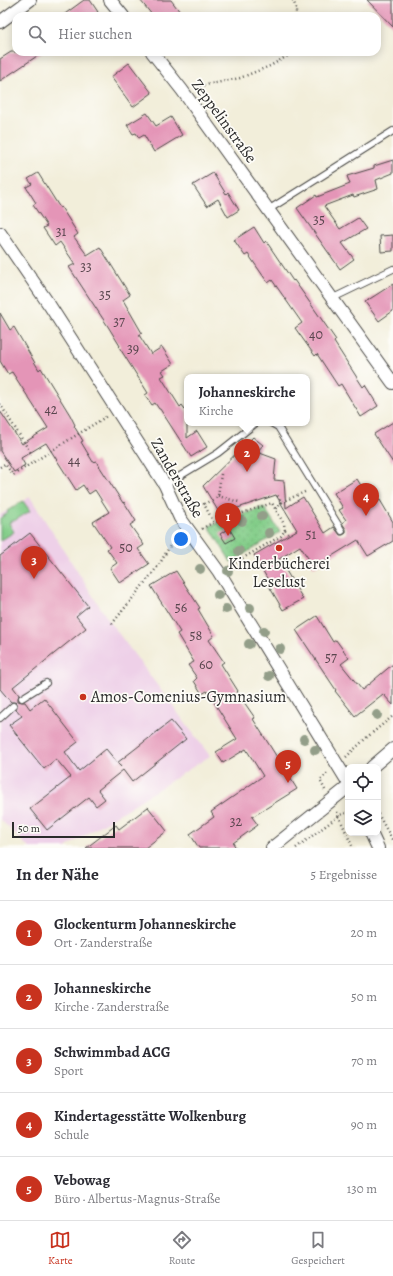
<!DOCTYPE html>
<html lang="de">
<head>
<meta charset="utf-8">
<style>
	:root { --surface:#fff; --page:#f7f7f7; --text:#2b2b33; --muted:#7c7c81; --line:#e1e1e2; --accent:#c8321e }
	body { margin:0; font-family:Alegreya,serif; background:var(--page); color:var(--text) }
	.controls { position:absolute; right:12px; bottom:12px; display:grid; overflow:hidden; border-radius:8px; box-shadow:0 2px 10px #0003 }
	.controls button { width:36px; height:36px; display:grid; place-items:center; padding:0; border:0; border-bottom:1px solid var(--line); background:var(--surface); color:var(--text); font:20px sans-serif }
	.scale { position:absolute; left:12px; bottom:10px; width:103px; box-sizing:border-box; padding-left:4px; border:2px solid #2b2b2b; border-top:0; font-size:11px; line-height:14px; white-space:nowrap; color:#2b2b2b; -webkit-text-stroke:3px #fdfcf7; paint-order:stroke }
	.you { position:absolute; left:181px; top:539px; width:14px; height:14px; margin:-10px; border:3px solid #fff; border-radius:50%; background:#1a73e8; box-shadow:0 0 0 6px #1a73e833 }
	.badge { display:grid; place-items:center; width:26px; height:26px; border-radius:50%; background:var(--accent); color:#fff; font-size:13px; font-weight:700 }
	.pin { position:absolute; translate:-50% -33px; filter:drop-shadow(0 1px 2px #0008) }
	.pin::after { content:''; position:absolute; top:21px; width:14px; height:12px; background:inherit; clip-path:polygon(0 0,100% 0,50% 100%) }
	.popup { position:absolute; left:184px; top:374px; width:126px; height:52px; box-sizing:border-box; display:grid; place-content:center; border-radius:8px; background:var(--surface); filter:drop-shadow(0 1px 3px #0005); font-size:13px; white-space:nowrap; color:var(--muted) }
	.popup b { font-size:15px; color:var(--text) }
	.popup::after { content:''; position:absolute; left:50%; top:100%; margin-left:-8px; border:8px solid transparent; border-top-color:var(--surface) }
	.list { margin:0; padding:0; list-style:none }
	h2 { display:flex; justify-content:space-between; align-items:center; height:52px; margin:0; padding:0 16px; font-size:17px }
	h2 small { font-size:13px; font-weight:400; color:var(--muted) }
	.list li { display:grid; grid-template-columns:26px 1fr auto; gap:12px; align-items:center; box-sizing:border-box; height:64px; padding:0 16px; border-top:1px solid var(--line) }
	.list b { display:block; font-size:15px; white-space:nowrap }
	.list p { margin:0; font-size:13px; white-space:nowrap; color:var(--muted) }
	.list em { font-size:13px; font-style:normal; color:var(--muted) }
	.icon { flex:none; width:22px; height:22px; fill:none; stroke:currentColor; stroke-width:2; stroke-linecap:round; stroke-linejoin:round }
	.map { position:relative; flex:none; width:393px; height:848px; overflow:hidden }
	.search { position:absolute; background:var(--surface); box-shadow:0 2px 10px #0003; left:12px; right:12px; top:12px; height:44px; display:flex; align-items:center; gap:10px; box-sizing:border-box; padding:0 14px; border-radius:12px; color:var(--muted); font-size:15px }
	.sheet { height:372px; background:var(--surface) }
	nav { display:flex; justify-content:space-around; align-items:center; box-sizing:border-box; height:56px; border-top:1px solid var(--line); background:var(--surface); font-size:11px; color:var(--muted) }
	nav a { display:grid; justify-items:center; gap:2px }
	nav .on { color:var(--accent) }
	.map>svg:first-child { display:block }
	.built { fill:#eed0e8 }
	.grass { fill:url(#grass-dots); stroke:#577c5a }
	.park { fill:#83cd89; stroke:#577c5a }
	.building { fill:#e495b7 }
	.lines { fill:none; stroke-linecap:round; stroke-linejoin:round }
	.lane-casing { stroke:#494845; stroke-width:8 }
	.street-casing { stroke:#494845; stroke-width:14 }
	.path { stroke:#494845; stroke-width:2.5; stroke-dasharray:1 3; stroke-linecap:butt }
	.lane { stroke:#fff; stroke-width:6 }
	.street { stroke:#fff; stroke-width:12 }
	.tree { fill:#939e89 }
	.poi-dot { fill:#c8321e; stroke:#fdfcf7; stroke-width:1.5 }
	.labels { text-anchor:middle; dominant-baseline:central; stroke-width:3.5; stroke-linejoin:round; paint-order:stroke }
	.number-label { font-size:14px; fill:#59464e }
	.street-label { font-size:16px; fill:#2b2b2b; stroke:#fdfcf7 }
	.poi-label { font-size:16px; fill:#2b2b2b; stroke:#fdfcf7 }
</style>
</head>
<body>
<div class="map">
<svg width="393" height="848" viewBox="0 0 393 848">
	<defs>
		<pattern id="grass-dots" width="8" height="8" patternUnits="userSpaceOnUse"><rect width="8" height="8" fill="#83cd89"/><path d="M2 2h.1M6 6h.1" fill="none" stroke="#71b076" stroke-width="1.8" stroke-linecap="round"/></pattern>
	</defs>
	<rect width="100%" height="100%" fill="#fdfcf7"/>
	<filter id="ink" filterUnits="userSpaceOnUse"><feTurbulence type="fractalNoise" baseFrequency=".025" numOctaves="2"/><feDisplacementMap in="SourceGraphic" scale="8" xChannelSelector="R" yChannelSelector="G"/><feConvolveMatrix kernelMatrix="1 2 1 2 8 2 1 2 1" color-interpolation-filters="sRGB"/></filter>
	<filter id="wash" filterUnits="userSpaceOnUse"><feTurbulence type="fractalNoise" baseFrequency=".012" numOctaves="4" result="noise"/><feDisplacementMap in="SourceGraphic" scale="16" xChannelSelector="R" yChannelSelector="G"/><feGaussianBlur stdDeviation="0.9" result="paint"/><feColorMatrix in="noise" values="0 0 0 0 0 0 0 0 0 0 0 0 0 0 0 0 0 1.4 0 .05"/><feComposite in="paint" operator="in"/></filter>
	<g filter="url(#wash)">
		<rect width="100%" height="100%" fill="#f2eeda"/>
		<path class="built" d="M30 497 107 618 210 756 65 848H29L0 819V515Z"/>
		<path class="grass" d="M264 507 280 532 231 562 209 526Z"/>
		<path class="park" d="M23 501 30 511 14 521 13 520 9 523 14 532 0 541V518L8 513 7 511Z"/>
		<g id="blocks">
			<g class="building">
				<path d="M84 0H90L98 12 92 16H62Z"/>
				<path d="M140 0H171L183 16H153Z"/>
				<path d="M367 0H393V27Z"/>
				<path d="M11 52H43L0 81V59Z"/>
				<path d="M129 63 152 93 133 107 111 77Z"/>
				<path d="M147 113 156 126 171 117 182 135 154 152 144 135 139 138 136 133 133 134 127 125Z"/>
				<path d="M393 160V173L376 180 378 189 354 197 353 195 324 206 340 229 358 218 366 229 342 243 354 259 340 269 297 208 316 195 317 197 350 184 347 176 374 168V166Z"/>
				<path d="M38 173 60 208 61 207 78 234 74 237 87 255 100 247 130 295 123 300 142 333 139 335 151 354 162 347 173 364 162 371 165 375 161 377 180 407 182 405 187 412V438L197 431 207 447 191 457 160 409H159L155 403 152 405 145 395 148 393 119 347 120 346 109 328 69 267 75 264 60 242 55 246 43 228 47 226 33 205 36 203 26 187 32 184 28 179Z"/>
				<path d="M213 173 226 194 228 192 239 210 228 217 218 199 207 206 193 185Z"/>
				<path d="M254 227 264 243 266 241 293 281 294 280 336 340 334 342 363 387 365 385 378 406 361 417 341 384 338 386 317 354 315 356 295 328 302 323 272 280 268 283 248 254 245 256 234 240Z"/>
				<path d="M393 235V251L381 252 380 236Z"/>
				<path d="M393 284V311L379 321 365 302Z"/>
				<path d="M0 313 10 330 14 327 39 370 41 368 70 415 75 425 74 426 83 441 81 442 93 462 96 461 123 503 124 502 136 521 130 525 144 545 138 549 149 564 120 583 110 568 117 563 107 549 110 547 93 522 109 512 95 490 89 494 83 485 76 490 46 443 21 458 25 465 14 472 0 451V411L22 444 48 428 12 372 8 374 0 361Z"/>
				<path d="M393 422V463L374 434Z"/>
				<path d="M253 437 263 445 257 452 276 459 274 480 284 481 286 508 303 497 325 533 334 527 340 535H343L346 533V529L342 523 346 520 339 510 343 508 334 493 357 479 373 505 380 500 393 522V541L368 556 358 540 314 567 300 546 279 559 303 599 283 610 266 581 268 580 254 555 297 530 276 495 220 514 203 486Z"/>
				<path d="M229 528 235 538 226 543 220 534Z"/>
				<path d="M30 533 88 606 76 616 86 628 13 687 19 695 18 698V701L22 702H25L30 709 44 698 78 742 65 752 79 771 106 749 121 767 117 763 171 721 186 739 132 782 123 770 98 790 105 799 96 806 89 797 47 830 30 809 71 777 56 759 44 769 9 725 22 716 16 709 17 707V703L14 702H11L0 689V556Z"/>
				<path d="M176 571 200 608 198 609 214 636 209 640 224 662 221 664 238 691 237 692 255 718 253 719 297 789 252 817 258 825 233 843 236 848H199L190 834 214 817 211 812 263 776 246 749 223 763 216 752 237 739 207 691 202 694 194 681 197 678 188 665 194 662 177 634 180 632 151 586Z"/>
				<path d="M317 616 333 642 336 640 349 658 341 664 362 690 393 664V705L383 694 355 716 335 691 336 690 296 630Z"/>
				<path d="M148 807 167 831 145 848H86L116 825 119 829Z"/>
			</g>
		</g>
	</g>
	<g filter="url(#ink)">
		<use href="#blocks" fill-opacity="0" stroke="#494845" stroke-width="1"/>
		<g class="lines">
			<defs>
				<g id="lane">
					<path d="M268 210 393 131"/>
					<path d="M333 298 393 269"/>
					<path d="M271 423 278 427 342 531"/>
					<path d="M165 485 218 453 256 423"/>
					<path d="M22 698 46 683"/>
					<path d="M0 718 13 706"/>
				</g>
				<g id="street">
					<path d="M110 0 123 16"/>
					<path d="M0 22 30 0"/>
					<path d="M152 52 182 90 393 383"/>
					<path d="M0 233 50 306 165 485 180 518 219 572 348 782"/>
					<path d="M372 767 393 749"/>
					<path d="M371 833 378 848"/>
					<path d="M272 848 348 787"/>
				</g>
			</defs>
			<use href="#lane" class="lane-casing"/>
			<use href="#street" class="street-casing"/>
			<g class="path">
				<path d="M293 0 296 8V16"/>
				<path d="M196 87 240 78 270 66 291 54V52"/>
				<path d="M0 404 32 455"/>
				<path d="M0 467 5 464 13 475 107 416"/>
				<path d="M218 496 239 502"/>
				<path d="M216 498 218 496 221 474"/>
				<path d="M212 500 204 504 214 523"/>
				<path d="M282 502 307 491"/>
				<path d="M276 509 282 502 277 495"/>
				<path d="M202 529 208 525 272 503 284 524 285 530 281 536 229 566"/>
				<path d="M285 530 288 534"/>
				<path d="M112 624 159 565 171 544 182 540"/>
				<path d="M346 757 366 738 393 716"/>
				<path d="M325 790 320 780 329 772"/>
				<path d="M337 812 353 848"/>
				<path d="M378 814 393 841"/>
				<path d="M296 848 340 815 348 812"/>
			</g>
			<use href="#lane" class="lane"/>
			<use href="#street" class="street"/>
		</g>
		<g class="tree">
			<circle cx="262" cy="516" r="5"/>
			<circle cx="242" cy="521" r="5"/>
			<circle cx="269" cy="533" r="5"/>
			<circle cx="239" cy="551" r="5"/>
			<circle cx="200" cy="569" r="5"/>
			<circle cx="228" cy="571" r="5"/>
			<circle cx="218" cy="595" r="5"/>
			<circle cx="250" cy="608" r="5"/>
			<circle cx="226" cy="609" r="5"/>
			<circle cx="264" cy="631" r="5"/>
			<circle cx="249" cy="644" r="5"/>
			<circle cx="280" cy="649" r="5"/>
			<circle cx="269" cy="676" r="5"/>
			<circle cx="377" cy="715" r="5"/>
			<circle cx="304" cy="739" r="5"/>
			<circle cx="315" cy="750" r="5"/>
		</g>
	</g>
	<g class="poi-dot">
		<circle cx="279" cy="548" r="4"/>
		<circle cx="83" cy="697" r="4"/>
	</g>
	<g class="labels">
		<g class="number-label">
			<text x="319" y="219">35</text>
			<text x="61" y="231">31</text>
			<text x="86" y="266">33</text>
			<text x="105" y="294">35</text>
			<text x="119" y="321">37</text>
			<text x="316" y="334">40</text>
			<text x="133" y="348">39</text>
			<text x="51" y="409">42</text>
			<text x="74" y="460">44</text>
			<text x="311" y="534">51</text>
			<text x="126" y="547">50</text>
			<text x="181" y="607">56</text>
			<text x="196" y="635">58</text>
			<text x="331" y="657">57</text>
			<text x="206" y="664">60</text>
			<text x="236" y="821">32</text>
		</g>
		<g class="street-label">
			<text transform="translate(224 121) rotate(54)">Zeppelinstraße</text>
			<text transform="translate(177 478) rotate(60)">Zanderstraße</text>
		</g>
		<g class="poi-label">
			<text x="279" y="564">Kinderbücherei<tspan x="279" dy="18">Leselust</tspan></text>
			<text x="91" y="697" text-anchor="start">Amos-Comenius-Gymnasium</text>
		</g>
	</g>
</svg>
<div class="controls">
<button><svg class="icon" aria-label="locate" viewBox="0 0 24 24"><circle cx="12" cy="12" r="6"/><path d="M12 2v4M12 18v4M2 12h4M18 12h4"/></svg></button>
<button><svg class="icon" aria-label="layers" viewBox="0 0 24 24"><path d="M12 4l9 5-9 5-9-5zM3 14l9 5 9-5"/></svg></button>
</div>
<div class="scale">50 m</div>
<div class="you"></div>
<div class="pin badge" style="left:228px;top:536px">1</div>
<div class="pin badge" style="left:247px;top:472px">2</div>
<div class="popup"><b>Johanneskirche</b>Kirche</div>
<div class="pin badge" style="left:34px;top:579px">3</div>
<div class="pin badge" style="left:366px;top:516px">4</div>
<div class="pin badge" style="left:288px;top:783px">5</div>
<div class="search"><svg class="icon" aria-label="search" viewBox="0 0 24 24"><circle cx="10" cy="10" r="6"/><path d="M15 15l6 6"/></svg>Hier suchen</div>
</div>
<section class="sheet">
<h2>In der Nähe<small>5 Ergebnisse</small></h2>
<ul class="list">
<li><span class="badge">1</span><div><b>Glockenturm Johanneskirche</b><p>Ort · Zanderstraße</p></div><em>20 m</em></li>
<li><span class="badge">2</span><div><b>Johanneskirche</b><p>Kirche · Zanderstraße</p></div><em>50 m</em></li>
<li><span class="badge">3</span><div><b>Schwimmbad ACG</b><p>Sport</p></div><em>70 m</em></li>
<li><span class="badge">4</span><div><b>Kindertagesstätte Wolkenburg</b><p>Schule</p></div><em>90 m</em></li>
<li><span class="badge">5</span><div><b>Vebowag</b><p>Büro · Albertus-Magnus-Straße</p></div><em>130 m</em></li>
</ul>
</section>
<nav>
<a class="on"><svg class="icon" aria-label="map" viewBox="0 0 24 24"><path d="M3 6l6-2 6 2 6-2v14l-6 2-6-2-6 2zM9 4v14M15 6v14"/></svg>Karte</a>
<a><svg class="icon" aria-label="directions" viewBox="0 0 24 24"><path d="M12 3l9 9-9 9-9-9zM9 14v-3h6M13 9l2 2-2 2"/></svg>Route</a>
<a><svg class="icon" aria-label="saved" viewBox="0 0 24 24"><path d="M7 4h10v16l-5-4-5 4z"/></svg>Gespeichert</a>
</nav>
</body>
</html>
